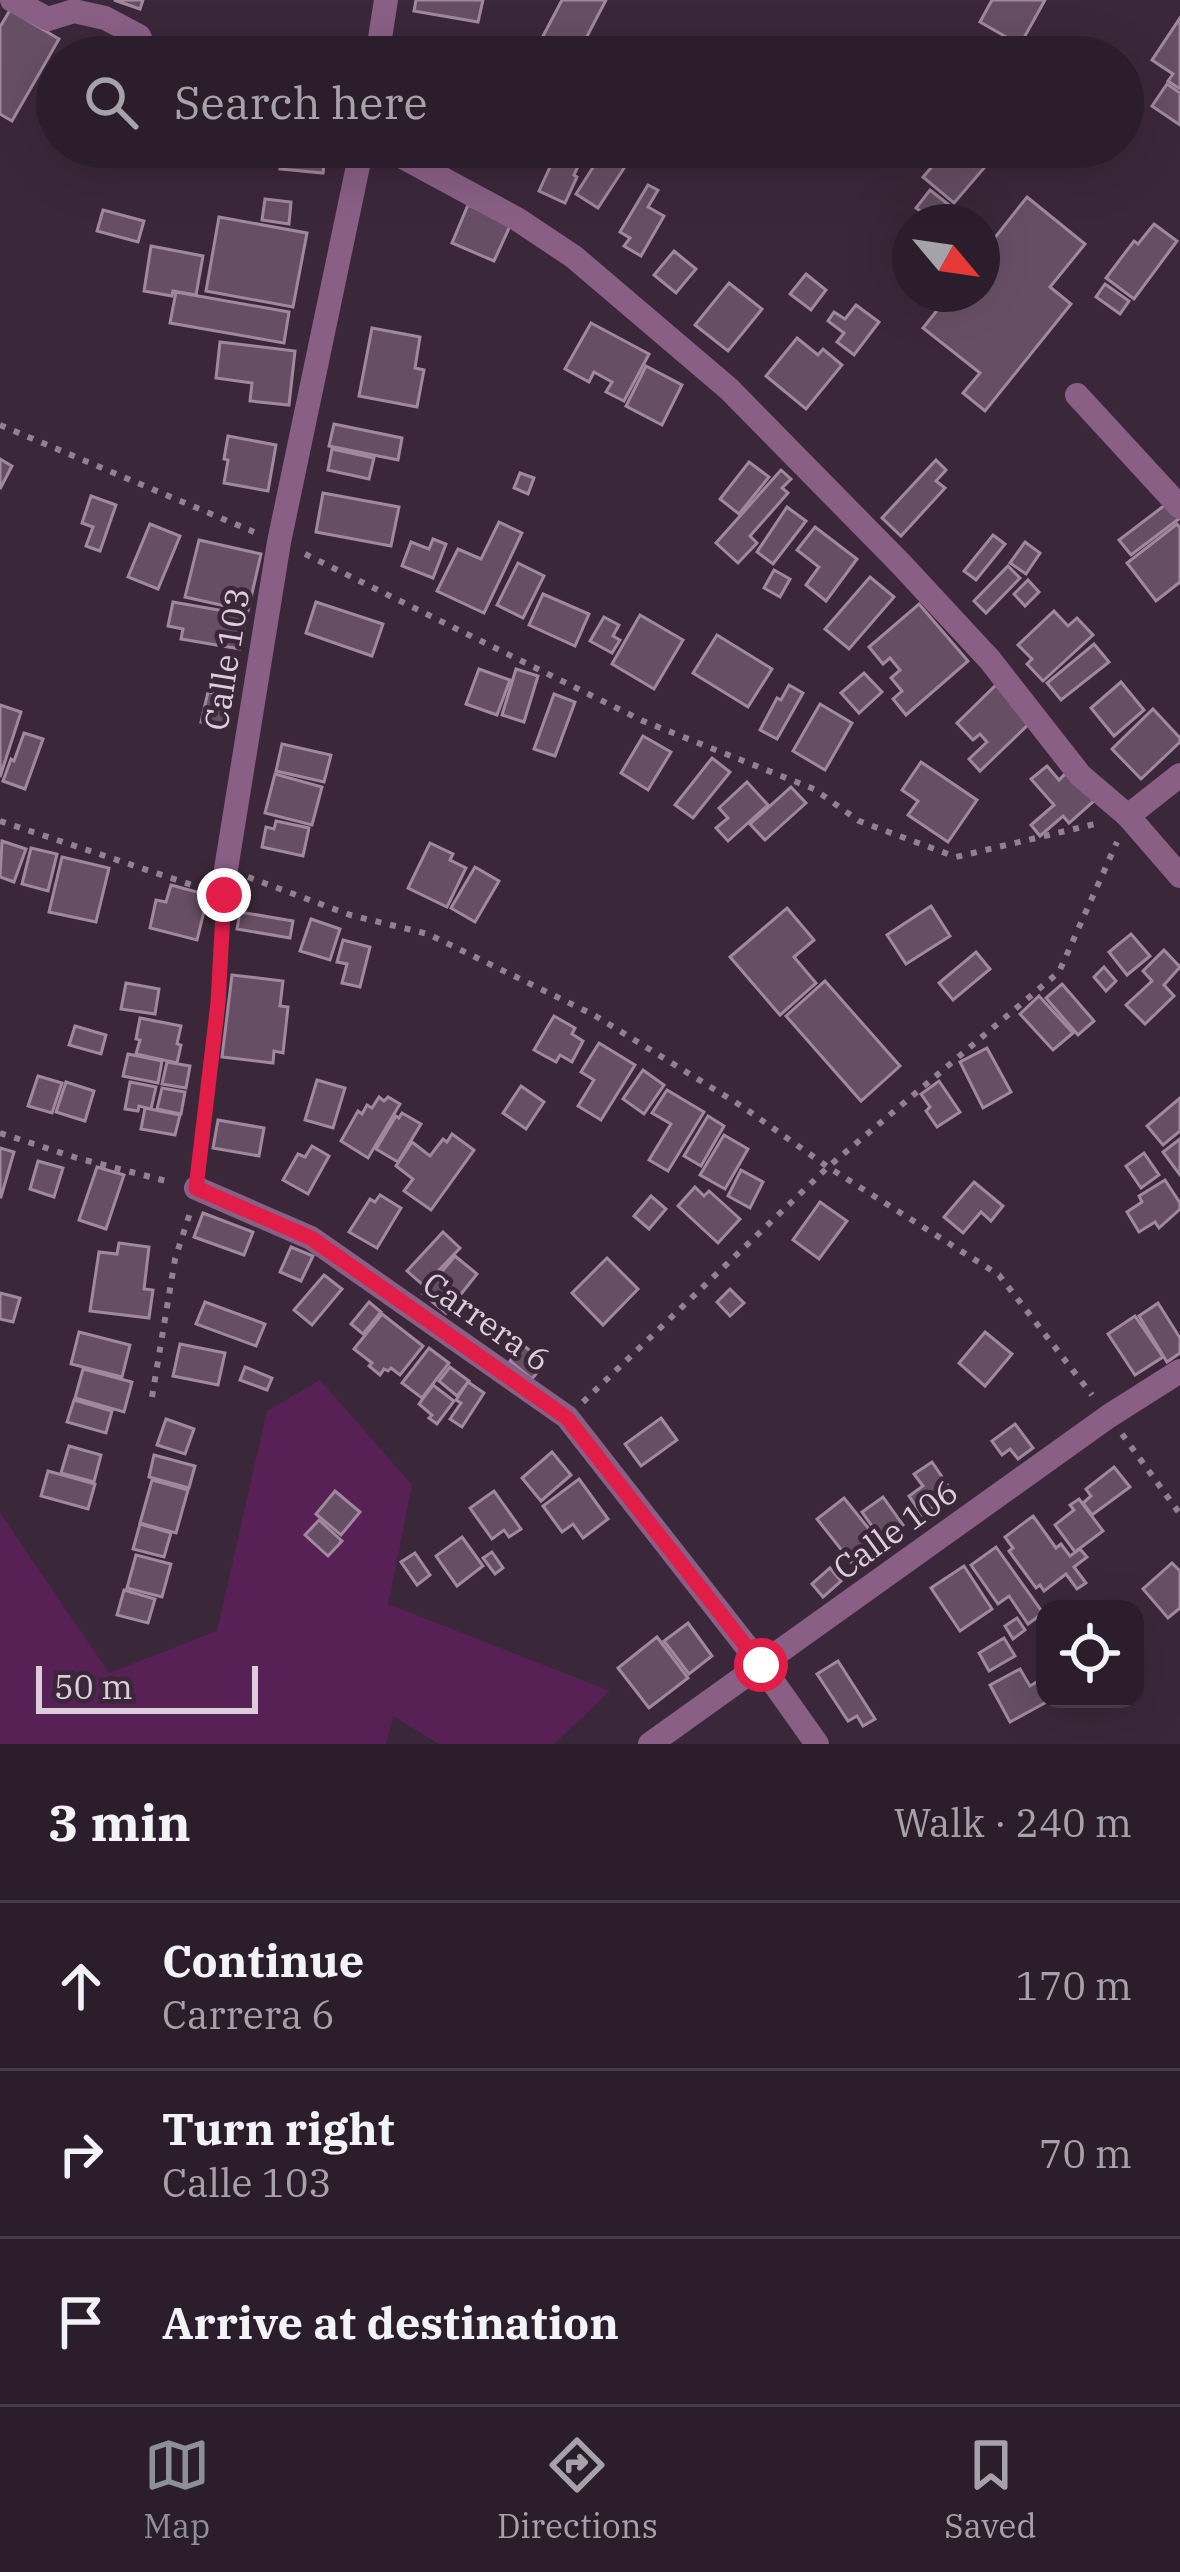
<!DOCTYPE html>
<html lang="en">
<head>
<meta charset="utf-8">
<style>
	:root { --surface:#2c1d2c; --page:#382a38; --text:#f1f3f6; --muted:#a6a2a9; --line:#483b48; --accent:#8c9099 }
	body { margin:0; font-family:"IBM Plex Serif",serif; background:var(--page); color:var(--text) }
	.controls { position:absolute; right:36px; bottom:36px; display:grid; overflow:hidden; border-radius:24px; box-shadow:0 12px 48px #0002 }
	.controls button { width:108px; height:108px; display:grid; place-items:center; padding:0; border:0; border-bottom:3px solid var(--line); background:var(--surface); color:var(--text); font:60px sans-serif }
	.compass { position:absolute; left:892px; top:204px; width:108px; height:108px; border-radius:50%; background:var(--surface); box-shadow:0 12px 48px #0002; rotate:119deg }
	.scale { position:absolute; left:36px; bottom:30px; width:222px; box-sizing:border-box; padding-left:12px; border:6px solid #dbceda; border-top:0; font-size:33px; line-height:42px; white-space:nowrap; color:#dbceda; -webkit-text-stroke:9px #3b273a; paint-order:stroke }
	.stop { position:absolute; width:36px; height:36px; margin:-27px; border:9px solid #e11d48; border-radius:50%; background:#fff }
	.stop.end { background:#e11d48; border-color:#fff; box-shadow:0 3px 12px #0008 }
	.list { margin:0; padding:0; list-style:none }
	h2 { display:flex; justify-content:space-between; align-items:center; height:156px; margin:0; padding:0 48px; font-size:51px }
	h2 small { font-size:39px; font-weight:400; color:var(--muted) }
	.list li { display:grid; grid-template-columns:78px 1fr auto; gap:36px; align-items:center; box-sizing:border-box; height:168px; padding:0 48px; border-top:3px solid var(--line) }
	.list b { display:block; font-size:45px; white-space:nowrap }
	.list p { margin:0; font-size:39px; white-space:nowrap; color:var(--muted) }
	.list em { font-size:39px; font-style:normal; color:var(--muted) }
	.icon { flex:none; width:66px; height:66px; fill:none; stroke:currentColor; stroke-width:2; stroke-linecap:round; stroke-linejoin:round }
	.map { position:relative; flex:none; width:1180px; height:1744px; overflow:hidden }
	.search { position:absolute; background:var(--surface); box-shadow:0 12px 48px #0002; left:36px; right:36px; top:36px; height:132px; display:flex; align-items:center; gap:30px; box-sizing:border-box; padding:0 42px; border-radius:66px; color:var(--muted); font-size:45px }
	.sheet { height:660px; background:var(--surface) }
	nav { display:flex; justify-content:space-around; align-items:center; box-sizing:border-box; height:168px; border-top:3px solid var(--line); background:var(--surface); font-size:33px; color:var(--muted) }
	nav a { display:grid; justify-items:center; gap:6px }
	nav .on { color:var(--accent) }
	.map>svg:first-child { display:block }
	.green { fill:#582156 }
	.building { fill:#664f64; stroke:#a1889f; stroke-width:3 }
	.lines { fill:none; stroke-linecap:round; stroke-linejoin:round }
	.path { stroke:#928191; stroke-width:6; stroke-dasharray:6 9; stroke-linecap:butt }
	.minor { stroke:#895f86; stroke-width:24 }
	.route { stroke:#e11d48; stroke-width:15 }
	.labels { text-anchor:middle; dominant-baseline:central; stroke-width:9; stroke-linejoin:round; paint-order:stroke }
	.street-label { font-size:33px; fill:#dbceda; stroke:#3b273a }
</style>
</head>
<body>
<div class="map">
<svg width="1180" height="1744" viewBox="0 0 1180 1744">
	<rect width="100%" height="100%" fill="#3b273a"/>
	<path class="green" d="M320 1380 412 1485 388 1604 610 1691 554 1744H439L393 1716 386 1744H0V1513L109 1673 217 1631 267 1411Z"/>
	<g class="building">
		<path d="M114 0H143L140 9Z"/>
		<path d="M416 0H483L478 22 414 11Z"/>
		<path d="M562 0H606L583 44 594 50 590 57H532Z"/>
		<path d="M992 0H1045L1020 45 980 22Z"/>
		<path d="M10 10 59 39 12 121 0 114V27Z"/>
		<path d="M1180 18V89L1168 81 1173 74 1152 60Z"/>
		<path d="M1167 84 1180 93V125L1152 106Z"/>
		<path d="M137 147H162L159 160 136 154Z"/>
		<path d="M271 147H326L323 173 280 169 282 157 270 155Z"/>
		<path d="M494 147H542L532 166Z"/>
		<path d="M549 147H587L574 175 577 177 565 203 539 191 550 167 541 163Z"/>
		<path d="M606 147H612L630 159 598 208 576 194Z"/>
		<path d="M949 147H1002L954 203 923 177Z"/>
		<path d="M648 185 658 190 648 207 664 216 641 256 624 246 630 238 620 232Z"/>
		<path d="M930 190 962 215 956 222H935L916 208Z"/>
		<path d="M1027 197 1085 244 1050 287 1071 304 985 411 963 393 980 373 923 328 950 294H982V254Z"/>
		<path d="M265 199 291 202 289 224 262 220Z"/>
		<path d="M468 205 511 224 494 261 452 243Z"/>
		<path d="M103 210 144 221 138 242 97 231Z"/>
		<path d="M219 217 307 233 293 307 206 291Z"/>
		<path d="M1154 224 1177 241 1134 299 1106 278 1134 241 1138 244Z"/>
		<path d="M151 246 203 256 196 295 173 291 172 296 144 291Z"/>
		<path d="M674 251 696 269 676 293 654 275Z"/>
		<path d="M806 274 826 290 811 310 790 294Z"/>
		<path d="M729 283 762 309 728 351 695 325Z"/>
		<path d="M1105 284 1129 301 1120 314 1096 297Z"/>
		<path d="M176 292 289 312 284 343 170 323Z"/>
		<path d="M856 305 879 322 854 355 837 342 844 333 828 321 834 312 845 319Z"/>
		<path d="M591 323 649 354 624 401 606 392 612 382 594 372 589 382 565 369Z"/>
		<path d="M372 328 420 337 415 368 424 370 417 407 359 396Z"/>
		<path d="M797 338 818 355 823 349 842 365 806 409 766 376Z"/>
		<path d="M220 342 295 351 289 405 250 401 252 383 216 378Z"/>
		<path d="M646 366 682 385 662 425 626 406Z"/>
		<path d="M334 424 402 438 398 460 329 446Z"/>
		<path d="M228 436 276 445 268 491 224 483 228 460 224 459Z"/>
		<path d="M332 449 374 458 369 479 328 470Z"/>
		<path d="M0 459 12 466 0 489Z"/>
		<path d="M936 460 946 470 936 481 945 488 901 536 882 518Z"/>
		<path d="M749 462 769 477 739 514 720 499Z"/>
		<path d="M781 470 791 479 782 488 788 493 750 536 757 543 738 563 716 543Z"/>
		<path d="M520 473 534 478 528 494 514 488Z"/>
		<path d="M323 493 399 507 391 546 316 532Z"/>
		<path d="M91 496 116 505 100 551 86 546 93 527 82 523Z"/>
		<path d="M1169 502 1180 518 1131 555 1119 540Z"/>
		<path d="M787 507 806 521 773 564 757 552Z"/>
		<path d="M499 522 522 533 484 613 437 591 458 549 481 559Z"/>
		<path d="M150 524 180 536 158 589 128 577Z"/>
		<path d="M1177 524 1180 528V582L1156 601 1127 563Z"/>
		<path d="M815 527 857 559 826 601 806 585 819 567 797 550Z"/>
		<path d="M993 535 1005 544 976 580 964 571Z"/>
		<path d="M433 539 446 544 433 578 402 566 411 542 429 549Z"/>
		<path d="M199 540 261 554 248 611 185 597Z"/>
		<path d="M1025 542 1040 553 1026 574 1010 563Z"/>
		<path d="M518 563 544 576 523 618 497 605Z"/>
		<path d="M1008 566 1020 578 986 613 974 601Z"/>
		<path d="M774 570 790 579 780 597 764 588Z"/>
		<path d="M870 577 894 597 849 649 825 629Z"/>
		<path d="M1028 580 1039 592 1025 606 1014 594Z"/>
		<path d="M543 594 589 614 575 646 529 625Z"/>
		<path d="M173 602 247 615 240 649 181 639 183 629 168 626Z"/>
		<path d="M316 602 383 624 372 656 306 633Z"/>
		<path d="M919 604 968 661 906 715 893 699 902 691 891 678 900 670 890 658 883 664 869 647Z"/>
		<path d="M1054 611 1068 626 1077 618 1093 635 1043 681 1027 664 1032 659 1018 645Z"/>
		<path d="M640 615 683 640 654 689 612 664Z"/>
		<path d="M604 617 619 625 613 636 620 640 612 653 590 641Z"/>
		<path d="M717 635 772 669 748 707 693 673Z"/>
		<path d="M1094 644 1109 662 1061 700 1047 683Z"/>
		<path d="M479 669 510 680 497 715 466 704Z"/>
		<path d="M516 669 538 676 524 722 502 715Z"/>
		<path d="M864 673 882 692 859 713 841 693Z"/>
		<path d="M1121 682 1144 710 1114 736 1091 708Z"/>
		<path d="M789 685 803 693 777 739 760 730 777 698 781 700Z"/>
		<path d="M996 685 1031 722 980 771 969 759 987 742 980 734 973 740 957 723Z"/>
		<path d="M208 692 230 697 223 727 201 722Z"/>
		<path d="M554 694 575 702 555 756 534 749Z"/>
		<path d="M820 704 852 723 825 770 793 751Z"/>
		<path d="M0 705 21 712 0 777Z"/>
		<path d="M1153 709 1180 738V742L1141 779 1112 749Z"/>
		<path d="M24 733 43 739 25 789 3 781 11 759 14 761Z"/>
		<path d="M643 736 671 752 648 790 621 773Z"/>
		<path d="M282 744 331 755 324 782 276 771Z"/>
		<path d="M712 758 730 772 693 818 675 805Z"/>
		<path d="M921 762 977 800 948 842 908 815 918 801 902 790Z"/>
		<path d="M1047 766 1059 780 1070 769 1096 799 1069 823 1063 816 1040 836 1031 825 1054 805 1031 779Z"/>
		<path d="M275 774 322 787 312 825 265 813Z"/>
		<path d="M747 782 768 805 728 841 716 828 728 818 719 808Z"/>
		<path d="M791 787 806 803 765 840 750 824Z"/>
		<path d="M276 821 309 828 303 856 262 847 266 827 274 829Z"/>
		<path d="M2 841 26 849 14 882 0 877Z"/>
		<path d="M430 843 453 854 450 860 466 868 447 907 408 888Z"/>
		<path d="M31 848 57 854 48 891 22 884Z"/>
		<path d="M62 857 109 868 96 922 49 912Z"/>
		<path d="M475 867 499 881 475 922 451 908Z"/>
		<path d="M171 885 208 895 197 940 150 928 156 900 166 902Z"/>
		<path d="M931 906 950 936 906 964 887 935Z"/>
		<path d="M787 908 814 940 794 957 816 983 780 1015 730 957Z"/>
		<path d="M240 912 293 921 290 938 237 929Z"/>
		<path d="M311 919 340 929 330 960 300 951Z"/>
		<path d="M1131 934 1150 956 1127 975 1109 952Z"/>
		<path d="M343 940 370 947 360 987 342 983 347 964 337 962Z"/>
		<path d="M1164 950 1180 967 1164 985 1174 996 1145 1024 1126 1005 1152 981 1143 971Z"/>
		<path d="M976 952 990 969 953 1000 939 983Z"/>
		<path d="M1104 967 1116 981 1106 991 1094 977Z"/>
		<path d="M232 975 283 981 280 1006 288 1007 283 1053 274 1051 273 1063 222 1057Z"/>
		<path d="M825 981 900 1066 861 1101 786 1016Z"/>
		<path d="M126 983 159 989 155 1014 121 1009Z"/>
		<path d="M1062 984 1094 1021 1078 1035 1046 998Z"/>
		<path d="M1039 996 1073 1033 1053 1050 1020 1014Z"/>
		<path d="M554 1016 575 1028 572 1034 583 1041 572 1062 560 1055 556 1062 534 1050Z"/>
		<path d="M140 1018 181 1026 177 1044 181 1045 177 1063 136 1054 140 1040 136 1039Z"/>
		<path d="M75 1026 106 1035 101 1054 69 1045Z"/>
		<path d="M599 1043 635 1065 601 1120 578 1106 594 1080 581 1072Z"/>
		<path d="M987 1048 1011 1092 983 1108 960 1062Z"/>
		<path d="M128 1054 162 1061 158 1083 123 1076Z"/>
		<path d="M167 1062 190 1066 186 1088 162 1084Z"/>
		<path d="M643 1070 664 1085 644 1114 623 1099Z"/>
		<path d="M38 1076 62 1083 52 1113 28 1106Z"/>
		<path d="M317 1080 345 1088 333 1128 305 1120Z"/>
		<path d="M939 1081 960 1112 937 1127 926 1111 930 1107 921 1094Z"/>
		<path d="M66 1082 94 1091 85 1121 56 1112Z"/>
		<path d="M130 1082 156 1087 151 1109 139 1106 138 1111 125 1109Z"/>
		<path d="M521 1086 544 1102 526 1129 503 1113Z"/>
		<path d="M162 1088 185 1092 181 1114 157 1109Z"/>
		<path d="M667 1090 704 1112 668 1171 649 1160 671 1124 652 1113Z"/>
		<path d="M379 1097 384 1101 388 1097 400 1104 368 1158 341 1141 358 1111 362 1114 367 1105 372 1108Z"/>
		<path d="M1180 1098V1131L1163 1145 1147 1126Z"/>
		<path d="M145 1108 180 1115 175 1135 141 1129Z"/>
		<path d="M402 1113 421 1124 398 1162 376 1149 396 1116 399 1118Z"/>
		<path d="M708 1116 724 1126 701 1166 684 1156Z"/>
		<path d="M218 1120 264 1128 259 1156 213 1148Z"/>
		<path d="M452 1134 474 1150 431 1210 404 1191 413 1179 396 1166 412 1142 430 1156 443 1139 447 1142Z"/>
		<path d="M724 1135 748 1149 725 1189 700 1175Z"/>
		<path d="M1180 1139V1175L1163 1152Z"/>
		<path d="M312 1146 329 1156 308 1194 283 1180 298 1154 305 1157Z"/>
		<path d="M0 1148 14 1152 1 1197H0Z"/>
		<path d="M1144 1153 1159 1175 1141 1188 1126 1166Z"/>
		<path d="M38 1161 63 1168 54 1197 30 1189Z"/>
		<path d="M97 1167 124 1175 106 1229 79 1220Z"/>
		<path d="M741 1170 763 1182 750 1208 728 1196Z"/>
		<path d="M1165 1180 1180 1203V1209L1159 1228 1155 1222 1139 1232 1127 1212 1142 1202 1139 1196Z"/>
		<path d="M974 1182 1003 1206 991 1221 981 1212 963 1233 944 1217Z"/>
		<path d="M695 1187 704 1196 709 1191 740 1219 718 1243 678 1206Z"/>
		<path d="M380 1195 401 1208 377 1248 349 1232 370 1199 375 1202Z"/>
		<path d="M651 1196 666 1209 649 1229 634 1216Z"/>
		<path d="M820 1202 847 1221 819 1259 793 1240Z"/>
		<path d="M203 1213 253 1232 244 1255 194 1237Z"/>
		<path d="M443 1232 460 1248 424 1286 407 1271Z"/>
		<path d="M119 1243 149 1247 144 1289 153 1290 149 1318 90 1311 99 1252 117 1254Z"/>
		<path d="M291 1247 313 1256 301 1281 280 1272Z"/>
		<path d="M455 1256 477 1274 446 1313 423 1294Z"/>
		<path d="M607 1258 638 1289 603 1325 572 1293Z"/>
		<path d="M324 1275 342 1289 312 1325 294 1310Z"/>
		<path d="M730 1289 744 1303 730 1316 717 1302Z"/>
		<path d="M0 1293 20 1298 13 1322 0 1319Z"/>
		<path d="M205 1302 265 1324 256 1346 196 1324Z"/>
		<path d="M369 1302 381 1312 363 1334 351 1324Z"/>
		<path d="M1158 1303 1180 1338V1353L1167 1362 1139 1316Z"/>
		<path d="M382 1314 423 1346 400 1375 391 1368 388 1371 384 1369 380 1375 369 1366 372 1363 354 1349Z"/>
		<path d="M1135 1316 1163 1357 1135 1375 1108 1334Z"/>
		<path d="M79 1332 130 1345 122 1377 71 1364Z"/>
		<path d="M985 1332 1012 1354 985 1386 959 1363Z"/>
		<path d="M180 1344 225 1353 218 1385 173 1376Z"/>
		<path d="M523 1345 545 1363 532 1379 510 1361Z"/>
		<path d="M429 1348 449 1363 422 1398 402 1383Z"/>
		<path d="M245 1367 272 1378 267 1390 240 1380Z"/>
		<path d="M450 1367 469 1381 457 1396 439 1381Z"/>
		<path d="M83 1369 132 1382 124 1412 75 1398Z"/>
		<path d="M468 1382 484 1393 462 1427 450 1419 461 1403 456 1400Z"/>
		<path d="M433 1385 454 1401 437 1424 429 1418 432 1415 419 1404Z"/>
		<path d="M74 1400 112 1411 106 1433 67 1422Z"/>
		<path d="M661 1418 677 1440 641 1466 625 1444Z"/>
		<path d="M166 1419 194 1429 185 1454 157 1445Z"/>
		<path d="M1015 1424 1033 1448 1018 1459 1010 1449 1002 1455 992 1441Z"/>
		<path d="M69 1446 101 1455 94 1482 61 1473Z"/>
		<path d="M552 1452 571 1475 541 1501 522 1478Z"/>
		<path d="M154 1455 195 1466 189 1488 149 1477Z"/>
		<path d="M932 1462 953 1493 922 1515 909 1496 923 1486 914 1474Z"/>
		<path d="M1114 1467 1130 1487 1092 1515 1083 1503 1091 1496 1086 1489Z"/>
		<path d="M48 1471 95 1484 88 1509 41 1496Z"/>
		<path d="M579 1479 608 1519 583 1538 573 1524 562 1532 543 1506Z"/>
		<path d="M152 1480 188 1490 176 1533 140 1523Z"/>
		<path d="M335 1491 360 1512 341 1535 316 1514Z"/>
		<path d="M494 1491 521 1529 509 1537 504 1530 492 1539 470 1508Z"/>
		<path d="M883 1497 903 1525 882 1540 862 1512Z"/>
		<path d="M844 1498 882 1545 855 1567 817 1519Z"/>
		<path d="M1079 1499 1103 1531 1075 1552 1055 1525 1074 1510 1070 1505Z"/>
		<path d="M1033 1516 1056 1548 1061 1544 1070 1556 1080 1549 1087 1557 1074 1567 1086 1583 1077 1589 1066 1574 1044 1591 1040 1585 1036 1588 1009 1551 1013 1548 1005 1537Z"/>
		<path d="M319 1520 342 1541 328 1556 305 1535Z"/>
		<path d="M140 1524 171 1533 164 1557 133 1549Z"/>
		<path d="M462 1537 483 1566 457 1586 436 1556Z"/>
		<path d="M996 1547 1043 1613 1028 1624 1009 1596 998 1604 971 1565Z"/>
		<path d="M492 1552 503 1568 495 1574 483 1558Z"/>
		<path d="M415 1553 430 1575 417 1585 401 1562Z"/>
		<path d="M136 1555 171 1564 162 1597 127 1588Z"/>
		<path d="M1172 1563 1180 1571V1608L1168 1618 1143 1589Z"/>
		<path d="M964 1566 992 1609 960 1631 931 1588Z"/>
		<path d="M830 1568 841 1581 823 1597 812 1584Z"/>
		<path d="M124 1590 155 1599 148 1623 117 1615Z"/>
		<path d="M1017 1618 1025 1630 1013 1639 1005 1626Z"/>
		<path d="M688 1623 712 1656 689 1674 664 1641Z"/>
		<path d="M657 1637 688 1678 649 1708 618 1668Z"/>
		<path d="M1004 1638 1015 1656 989 1671 979 1653Z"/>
		<path d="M838 1661 875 1719 863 1726 857 1716 848 1721 817 1674Z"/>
		<path d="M1020 1669 1030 1686 1045 1677V1699H1052L1010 1722 990 1685Z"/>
	</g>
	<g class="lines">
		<g class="path">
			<path d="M0 425 254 532"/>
			<path d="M305 554 643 721 814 789 859 821 956 857 1095 824"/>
			<path d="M0 821 207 890"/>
			<path d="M248 877 350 915 428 934 594 1015 743 1107 828 1167 999 1275 1092 1395"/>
			<path d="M0 1133 77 1158 170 1182"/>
			<path d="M199 1162 217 1003 225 894"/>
			<path d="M152 1397 175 1259 191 1210"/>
			<path d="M583 1402 828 1167 1059 972 1117 842"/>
			<path d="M1122 1434 1180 1514"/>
		</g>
		<g class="minor">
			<path d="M12 0 48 19 74 11 105 18 139 36 148 57"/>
			<path d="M377 57 386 0"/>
			<path d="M384 147 517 219 574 257 729 389 901 564 990 660 1080 775 1128 816 1180 876"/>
			<path d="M1077 395 1180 507"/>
			<path d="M1128 816 1180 775"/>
			<path d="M226 869 279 542 362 147"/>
			<path d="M196 1188 311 1238 567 1417 761 1665 817 1744"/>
			<path d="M650 1744 1109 1416 1180 1371"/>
		</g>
	</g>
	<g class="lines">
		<path class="route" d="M224 895 218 1003 196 1188 311 1238 567 1418 761 1665"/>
	</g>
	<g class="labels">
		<g class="street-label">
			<text transform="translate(226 659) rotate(-81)">Calle 103</text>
			<text transform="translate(487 1321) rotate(35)">Carrera 6</text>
			<text transform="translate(895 1529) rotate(-36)">Calle 106</text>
		</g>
	</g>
</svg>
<div class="controls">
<button><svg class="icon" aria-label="locate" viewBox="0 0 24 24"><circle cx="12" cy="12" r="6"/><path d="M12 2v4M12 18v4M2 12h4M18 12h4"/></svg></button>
</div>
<svg class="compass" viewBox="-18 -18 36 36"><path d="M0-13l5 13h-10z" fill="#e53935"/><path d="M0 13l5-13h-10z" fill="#a6a2a9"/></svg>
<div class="scale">50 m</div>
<div class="stop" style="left:761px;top:1665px"></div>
<div class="stop end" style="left:224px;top:895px"></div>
<div class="search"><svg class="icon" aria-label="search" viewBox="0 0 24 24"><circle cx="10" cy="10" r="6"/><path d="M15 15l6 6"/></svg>Search here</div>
</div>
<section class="sheet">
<h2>3 min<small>Walk · 240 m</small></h2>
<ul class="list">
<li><svg class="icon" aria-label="ahead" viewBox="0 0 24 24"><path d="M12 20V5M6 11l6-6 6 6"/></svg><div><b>Continue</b><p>Carrera 6</p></div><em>170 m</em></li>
<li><svg class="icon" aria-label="right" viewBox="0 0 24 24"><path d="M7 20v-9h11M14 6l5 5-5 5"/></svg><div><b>Turn right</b><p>Calle 103</p></div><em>70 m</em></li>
<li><svg class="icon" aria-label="arrive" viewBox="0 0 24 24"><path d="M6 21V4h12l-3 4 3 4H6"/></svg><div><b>Arrive at destination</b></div></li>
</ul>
</section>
<nav>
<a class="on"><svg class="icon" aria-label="map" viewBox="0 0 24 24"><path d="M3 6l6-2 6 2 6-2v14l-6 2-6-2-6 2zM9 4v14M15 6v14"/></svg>Map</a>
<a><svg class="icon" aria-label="directions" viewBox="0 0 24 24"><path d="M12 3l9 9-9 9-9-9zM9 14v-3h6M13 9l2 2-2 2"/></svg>Directions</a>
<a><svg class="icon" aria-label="saved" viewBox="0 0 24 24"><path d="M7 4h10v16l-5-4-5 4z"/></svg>Saved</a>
</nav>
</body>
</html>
